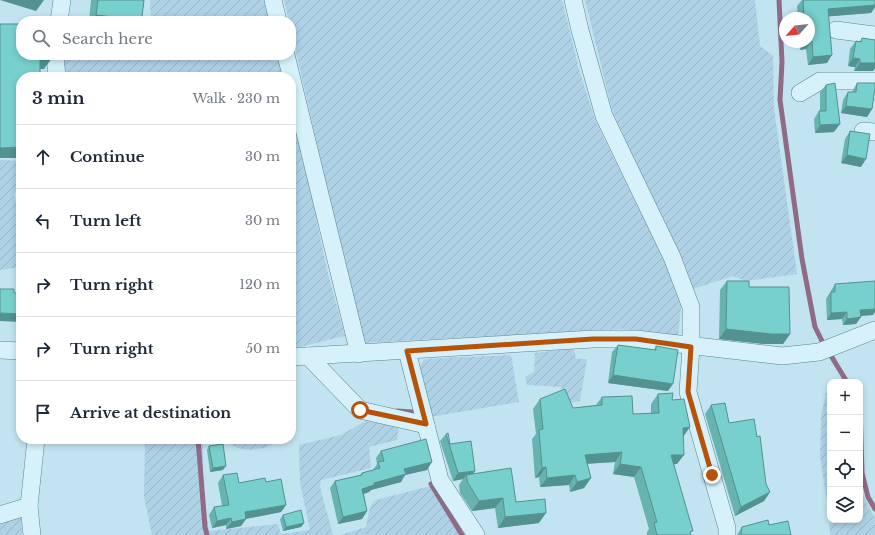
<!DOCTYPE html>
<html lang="en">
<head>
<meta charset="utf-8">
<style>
	:root { --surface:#fff; --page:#f2f2f3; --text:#1f2937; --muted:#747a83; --line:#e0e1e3 }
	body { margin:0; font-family:"Libre Baskerville",serif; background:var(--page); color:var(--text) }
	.controls { position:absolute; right:12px; bottom:12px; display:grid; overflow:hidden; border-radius:8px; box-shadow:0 2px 6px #0003 }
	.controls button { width:36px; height:36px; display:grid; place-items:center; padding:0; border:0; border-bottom:1px solid var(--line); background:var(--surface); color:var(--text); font:20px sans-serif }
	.compass { position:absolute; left:779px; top:12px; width:36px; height:36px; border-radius:50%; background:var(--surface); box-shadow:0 2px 6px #0003; rotate:243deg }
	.stop { position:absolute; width:12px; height:12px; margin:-9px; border:3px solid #b45309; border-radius:50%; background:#fff }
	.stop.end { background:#b45309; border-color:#fff; box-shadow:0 1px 4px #0008 }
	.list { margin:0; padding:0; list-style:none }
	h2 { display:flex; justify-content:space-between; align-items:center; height:52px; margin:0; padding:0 16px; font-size:17px }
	h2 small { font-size:13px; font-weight:400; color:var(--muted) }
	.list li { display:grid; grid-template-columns:26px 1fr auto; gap:12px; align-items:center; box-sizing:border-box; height:64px; padding:0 16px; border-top:1px solid var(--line) }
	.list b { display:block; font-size:15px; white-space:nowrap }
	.list em { font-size:13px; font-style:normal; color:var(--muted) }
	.icon { flex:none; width:22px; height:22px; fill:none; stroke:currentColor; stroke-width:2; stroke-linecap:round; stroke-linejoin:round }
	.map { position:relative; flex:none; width:875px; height:535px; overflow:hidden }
	.search { position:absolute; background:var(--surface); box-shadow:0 2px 6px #0003; left:16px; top:16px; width:280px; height:44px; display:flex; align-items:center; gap:10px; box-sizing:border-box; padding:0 14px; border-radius:16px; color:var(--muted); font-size:15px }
	.panel { position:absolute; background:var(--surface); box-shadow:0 2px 6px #0003; left:16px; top:72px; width:280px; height:372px; border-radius:16px }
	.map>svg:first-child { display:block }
	.farmland { fill:url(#farmland-furrows) }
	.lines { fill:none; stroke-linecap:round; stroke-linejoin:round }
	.stream { stroke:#916b86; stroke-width:5 }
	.minor-casing { stroke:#58878b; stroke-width:18 }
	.minor { stroke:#d6f1fa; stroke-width:17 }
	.wall { fill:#66b3b0 }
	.shaded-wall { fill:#539290 }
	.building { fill:#77d0cd; stroke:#539290 }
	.route { stroke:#b45309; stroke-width:5 }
</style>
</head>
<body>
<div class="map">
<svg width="875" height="535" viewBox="0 0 875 535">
	<defs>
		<pattern id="farmland-furrows" width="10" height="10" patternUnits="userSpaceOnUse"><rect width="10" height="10" fill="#afd1e6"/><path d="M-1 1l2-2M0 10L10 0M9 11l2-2" fill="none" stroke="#96b4c6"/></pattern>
	</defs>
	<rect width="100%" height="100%" fill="#c2e4f0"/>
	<g class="farmland">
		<path d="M150 0H268L273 21H151Z"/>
		<path d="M284 0H562L580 73 595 120 669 270 681 307 678 337 622 329 363 343 291 30V21H289Z"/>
		<path d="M585 0H755L760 46 773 56 774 108 797 274 746 281 733 276 693 289 612 110Z"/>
		<path d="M62 55H282L287 77H61Z"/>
		<path d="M291 96 327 270 345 336 291 349Z"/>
		<path d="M0 160 20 161 21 167V177L14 195 21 223V267L0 270Z"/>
		<path d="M574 348 576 359H587L580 401 564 405 561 387 527 385 525 377 534 372 535 353Z"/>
		<path d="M511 355 519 402 430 417 419 368 424 359Z"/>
		<path d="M826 393H830V520H860V490L875 518V535H830L829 514 820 457 821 416Z"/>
		<path d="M365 421 399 426 397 440 369 447 371 468 321 480 320 487 333 535H152L144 497 145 439H277V442L265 448 248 450 238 448 227 443H203V489L209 531 278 524 281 534 310 530 300 483 299 445 341 435Z"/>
		<path d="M434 485 465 535H340L366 527 370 507 376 500Z"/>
		<path d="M17 515 21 518 22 535H0V520Z"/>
	</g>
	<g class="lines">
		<g class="stream">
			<path d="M779 0 782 62 780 100 802 259 815 327 822 341 847 382"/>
			<path d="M860 407 862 473 868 497 875 509"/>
			<path d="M397 411 412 412"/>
			<path d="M198 439 205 527 207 535"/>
			<path d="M431 484 462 535"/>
		</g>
		<defs>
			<g id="minor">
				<path d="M273 0 278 21"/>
				<path d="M573 0 580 30 604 116 672 257 691 307V347L688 392 727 528V535"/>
				<path d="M59 21 62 0"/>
				<path d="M836 30 875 35"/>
				<path d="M55 55 57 77"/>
				<path d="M286 55 359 354"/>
				<path d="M800 93 820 81H875"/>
				<path d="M863 131 875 132"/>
				<path d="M0 350 21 351"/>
				<path d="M407 351 440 480 476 535"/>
				<path d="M308 356 360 410 426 425"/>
				<path d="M291 357 593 339H636L782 356 819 352 875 330"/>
				<path d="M0 515 29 506"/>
				<path d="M32 535 29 506 36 439"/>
			</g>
		</defs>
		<use href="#minor" class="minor-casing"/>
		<use href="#minor" class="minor"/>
	</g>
	<g class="wall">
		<path d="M91 0H144L142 17 150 21H89Z"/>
		<path d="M802 0H875V7L871 13 828 16 827 63 808 65 806 49 800 50V42H809V18H798L797 6Z"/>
		<path d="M862 38 875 40V68L873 71H854L855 67 848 66 850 49 856 41H860Z"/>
		<path d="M857 83 872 109 867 117 841 113 843 100 848 92H852Z"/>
		<path d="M826 85 834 132 815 133 814 119 819 111H820V92Z"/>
		<path d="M850 131 861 167 841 163 845 139Z"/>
		<path d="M727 281 749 287 790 334 783 344H765L719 339 720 290Z"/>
		<path d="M835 284 873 315 861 316 856 324 843 325 842 319 827 320 826 299Z"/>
		<path d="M618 345 654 350 656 346 668 391 608 383 612 352Z"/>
		<path d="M658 394 672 400 683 436 677 464H674L691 535H647V532L649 529 634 477 613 474 615 462 587 464 591 478 584 488 570 492 569 485 540 487 539 477 535 478 532 439 536 434 533 409 540 399 573 408 596 405 602 397 633 414 651 413V404Z"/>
		<path d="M711 405 729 423 766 484 770 492 764 501 735 516 705 414Z"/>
		<path d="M446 434 450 444 475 471 473 474 516 502 539 523 498 528 495 508 472 511 460 493 459 485 463 479 453 481 440 441Z"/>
		<path d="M209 446 223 470 210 472 207 450Z"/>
		<path d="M381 451 427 470 405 475 401 482 371 490 369 492 364 494 367 511 362 519 338 524 330 488 335 481 360 475 362 473 373 470 377 464 376 458Z"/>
		<path d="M223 475 239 483 266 482 286 505 281 512 246 519 241 526 226 529V525L212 528 209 515 214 507 222 506 218 483Z"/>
		<path d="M283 515 304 523 301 527 283 531 280 519Z"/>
		<path d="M769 525 791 535H737L742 527Z"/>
	</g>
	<g class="shaded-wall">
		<path d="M0 0H44L36 11Z"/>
		<path d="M875 5V7L871 13 822 17 828 9Z"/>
		<path d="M96 15 113 17 110 21H92Z"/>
		<path d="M812 41 806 49 800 50 806 42Z"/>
		<path d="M832 55 827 63 808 65 813 57Z"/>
		<path d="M40 58H52L44 69H32Z"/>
		<path d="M853 58 860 59 855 67 848 66Z"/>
		<path d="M860 63H875V68L873 71H854Z"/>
		<path d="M846 106 872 109 867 117 841 113Z"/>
		<path d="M840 124 834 132 815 133 820 125Z"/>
		<path d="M21 147V158H0V148Z"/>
		<path d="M847 155 866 159 861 167 841 163Z"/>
		<path d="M875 309V312L873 315 855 316 860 310Z"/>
		<path d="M847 312 842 319 827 320 831 313Z"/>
		<path d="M0 313 21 314V322L0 321Z"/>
		<path d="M861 317 856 324 843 325 847 319Z"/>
		<path d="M726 329 790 334 783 344H765L719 339Z"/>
		<path d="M613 375 673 384 668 391 608 383Z"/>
		<path d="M690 427 683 437V428Z"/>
		<path d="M622 452 615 462 578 464 585 455Z"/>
		<path d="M671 455H684L677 464 664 465Z"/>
		<path d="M432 462 427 470 405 475 401 482 371 490 369 492 357 496 362 489 404 469Z"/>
		<path d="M620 464 641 467 634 477 613 474Z"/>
		<path d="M226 466 223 470 210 472 213 468Z"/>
		<path d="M546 467 539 477 535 478 542 468Z"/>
		<path d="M475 471 470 478 466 475 463 479 453 481 458 473Z"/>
		<path d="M575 475 569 485 540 487 547 478Z"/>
		<path d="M591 478 584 488 570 492 577 482Z"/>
		<path d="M770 492 764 501 735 516 741 507Z"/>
		<path d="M503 498 495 508 472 511 479 501Z"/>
		<path d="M286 505 281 512 239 520 245 512Z"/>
		<path d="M367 511 362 519 338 524 343 517Z"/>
		<path d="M546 513 539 523 498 528 505 517Z"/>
		<path d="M231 518 226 525 212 528 217 521Z"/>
		<path d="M246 519 241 526 226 529 232 522Z"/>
		<path d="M304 523 301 527 283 531 286 527Z"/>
	</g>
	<g class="building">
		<path d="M98 0H144L142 17 151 18 150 21H113V17L96 15Z"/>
		<path d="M803 0H875V5L828 9 832 55 813 57 812 41 809 42V18H804Z"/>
		<path d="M0 24H21V55H52V58H40V77H21V147L0 148Z"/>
		<path d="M862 38 875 40V63H860V59L853 58 856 41 861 42Z"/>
		<path d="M835 83 840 124 820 125 819 111H826V85Z"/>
		<path d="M857 83H875V88L872 109 846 106 848 92H856Z"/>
		<path d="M850 131 870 134 866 159 847 155Z"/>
		<path d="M727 281H749V287H789L790 334H771L726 329Z"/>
		<path d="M875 281V309L860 310 861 317 847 319V312L831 313V292H835V284Z"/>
		<path d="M0 289H14V293H21V314L0 313Z"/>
		<path d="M618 345 656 350V346L678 350 673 384 613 375Z"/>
		<path d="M565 389 573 408 602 405V397L632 396 633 414 659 413 658 394 673 393 672 400 684 399 690 427 683 428 684 455H671L693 531 690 532 691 535H657L654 523 657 522 641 467 620 464 622 452 585 455 591 478 577 482 575 475 547 478 546 467 542 468 539 430 543 429 540 399Z"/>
		<path d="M725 403 729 423 754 419 757 437 760 436 766 484 770 492 741 507 711 405Z"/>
		<path d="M448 433 450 444 471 441 475 471 458 473 446 434Z"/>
		<path d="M426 439 432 462 404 469 406 474 374 483V485L362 489 367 511 343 517 335 481 362 475V473L380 468 378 462 384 461 381 451Z"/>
		<path d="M223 444 226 466 213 468 209 446Z"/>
		<path d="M511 468 516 502 545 499 546 513 505 517 503 498 479 501 468 483 466 475Z"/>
		<path d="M237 473 239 483 265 478 266 482 281 479 286 505 245 512 246 519 232 522 231 518 217 521 214 507 229 505 223 475Z"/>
		<path d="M301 510 304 523 286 527 283 515Z"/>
		<path d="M768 520 769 525 788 521 791 535H742L741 532 742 527Z"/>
	</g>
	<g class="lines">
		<path class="route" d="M360 410 426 424 407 351 593 339H636L691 347 688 392 712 475"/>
	</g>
</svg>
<div class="controls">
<button>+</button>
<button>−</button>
<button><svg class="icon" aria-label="locate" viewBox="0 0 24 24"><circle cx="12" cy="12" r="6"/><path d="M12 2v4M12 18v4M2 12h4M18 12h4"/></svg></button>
<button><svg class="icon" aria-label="layers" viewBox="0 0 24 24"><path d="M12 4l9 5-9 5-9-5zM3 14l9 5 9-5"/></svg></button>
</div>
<svg class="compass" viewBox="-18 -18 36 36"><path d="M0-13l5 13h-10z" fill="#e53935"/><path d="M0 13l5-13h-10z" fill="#747a83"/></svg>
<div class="stop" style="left:360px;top:410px"></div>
<div class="stop end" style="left:712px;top:475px"></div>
<div class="search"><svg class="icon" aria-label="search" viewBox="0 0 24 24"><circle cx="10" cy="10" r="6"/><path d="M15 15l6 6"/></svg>Search here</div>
<section class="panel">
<h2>3 min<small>Walk · 230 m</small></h2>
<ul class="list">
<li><svg class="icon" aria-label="ahead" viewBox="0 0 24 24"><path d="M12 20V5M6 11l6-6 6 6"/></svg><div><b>Continue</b></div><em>30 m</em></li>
<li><svg class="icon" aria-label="left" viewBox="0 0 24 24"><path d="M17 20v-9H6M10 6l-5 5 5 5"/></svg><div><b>Turn left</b></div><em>30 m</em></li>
<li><svg class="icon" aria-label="right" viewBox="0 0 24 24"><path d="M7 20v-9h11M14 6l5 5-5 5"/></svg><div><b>Turn right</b></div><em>120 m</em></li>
<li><svg class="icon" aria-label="right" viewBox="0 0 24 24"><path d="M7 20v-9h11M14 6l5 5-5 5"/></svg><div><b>Turn right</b></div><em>50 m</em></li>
<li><svg class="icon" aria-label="arrive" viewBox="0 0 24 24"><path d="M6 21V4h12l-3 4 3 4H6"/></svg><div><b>Arrive at destination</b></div></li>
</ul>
</section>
</div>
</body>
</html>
